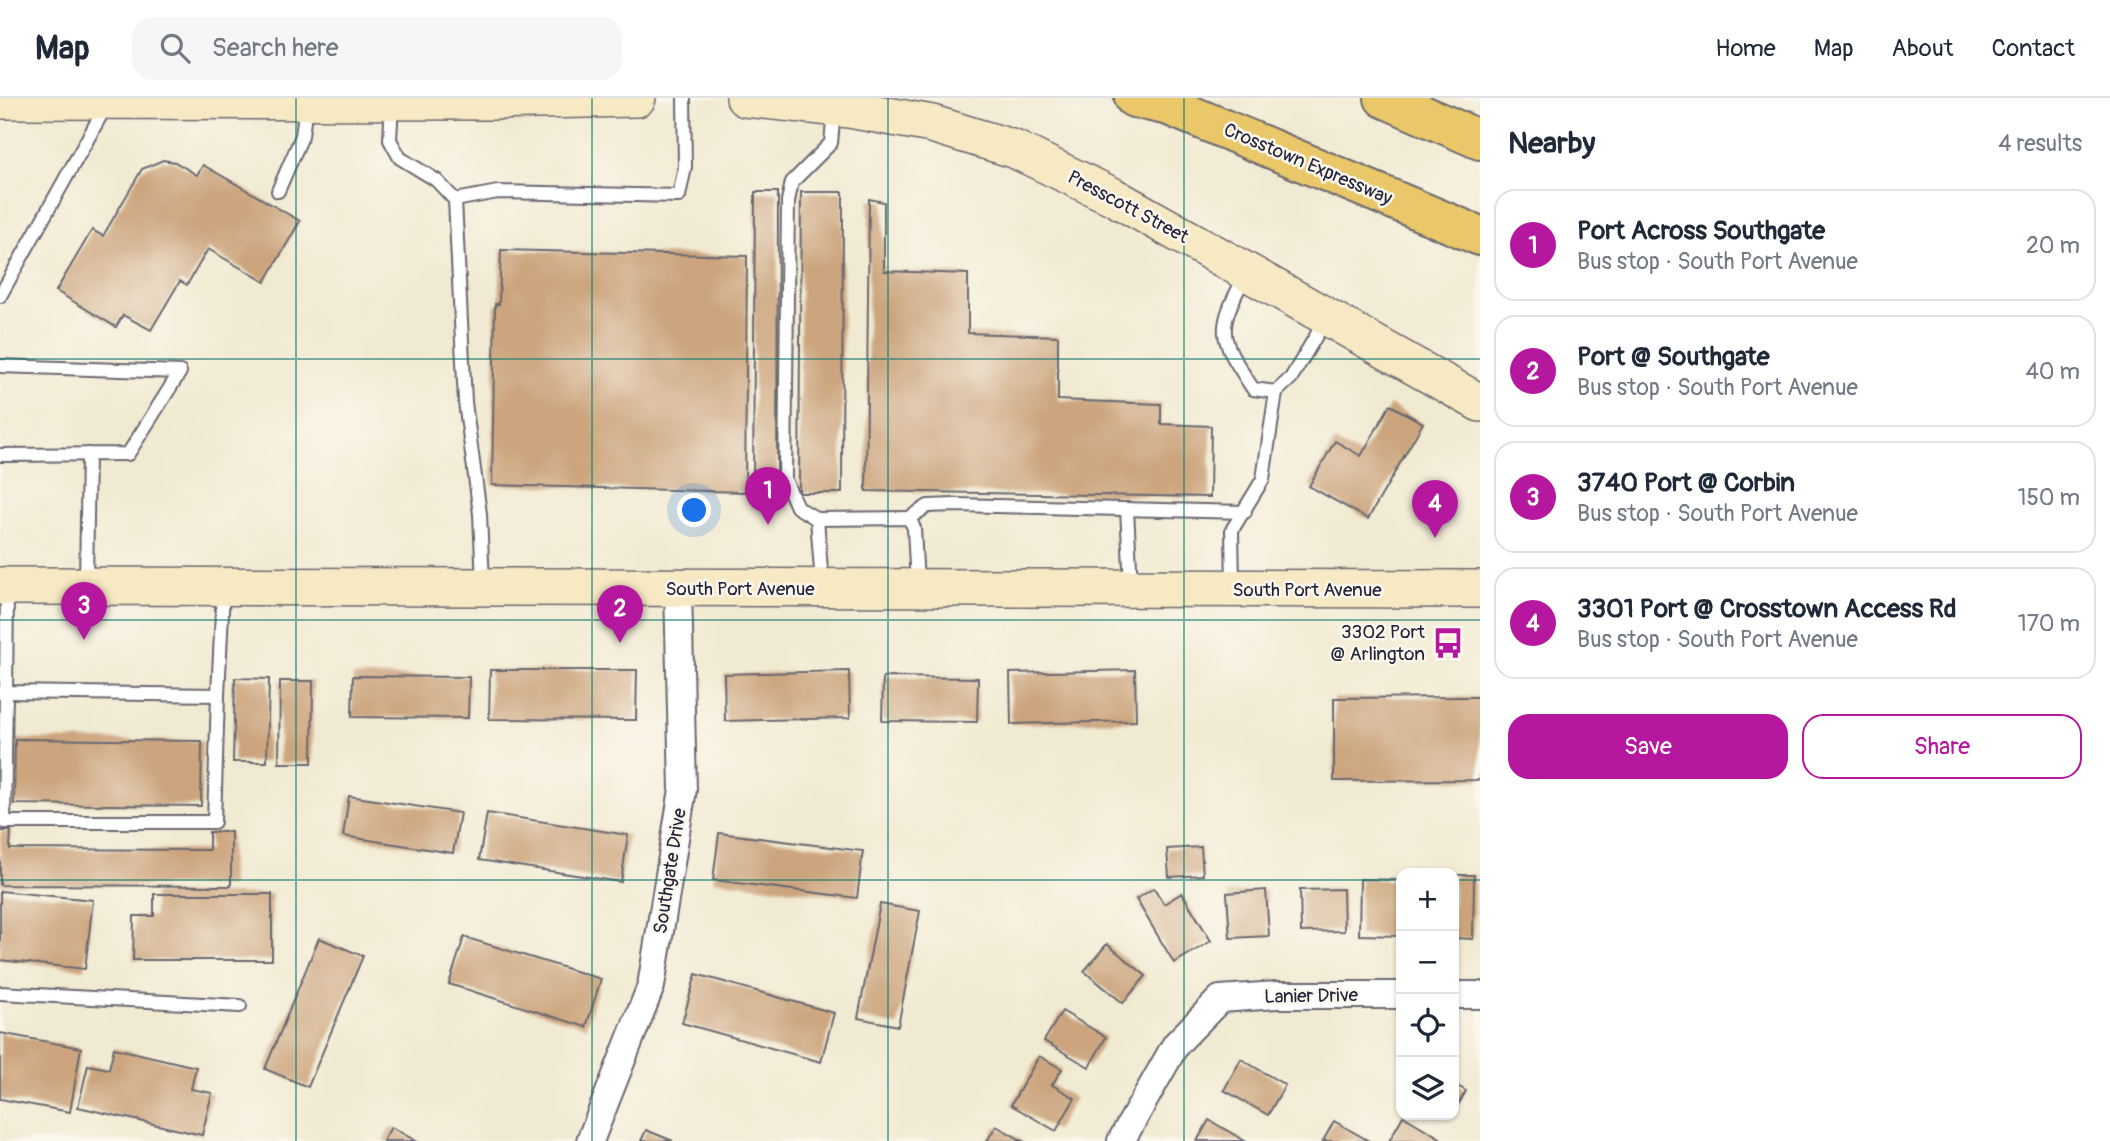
<!DOCTYPE html>
<html lang="en">
<head>
<meta charset="utf-8">
<style>
	:root { --surface:#fff; --page:#f6f6f7; --text:#1f2937; --muted:#747a83; --line:#e0e1e3; --accent:#b5179e }
	body { margin:0; font-family:Pangolin,sans-serif; background:var(--page); color:var(--text) }
	.controls { position:absolute; right:21px; bottom:21px; display:grid; overflow:hidden; border-radius:14px; box-shadow:0 2px 5px #0004 }
	.controls button { width:63px; height:63px; display:grid; place-items:center; padding:0; border:0; border-bottom:2px solid var(--line); background:var(--surface); color:var(--text); font:35px sans-serif }
	.you { position:absolute; left:695px; top:413px; width:24px; height:24px; margin:-18px; border:5px solid #fff; border-radius:50%; background:#1a73e8; box-shadow:0 0 0 10px #1a73e833 }
	.badge { display:grid; place-items:center; width:46px; height:46px; border-radius:50%; background:var(--accent); color:#fff; font-size:23px; font-weight:700 }
	.pin { position:absolute; translate:-50% -58px; filter:drop-shadow(0 2px 4px #0008) }
	.pin::after { content:''; position:absolute; top:37px; width:24px; height:21px; background:inherit; clip-path:polygon(0 0,100% 0,50% 100%) }
	.list { margin:0; padding:0; list-style:none }
	h2 { display:flex; justify-content:space-between; align-items:center; height:91px; margin:0; padding:0 28px; font-size:30px }
	h2 small { font-size:23px; font-weight:400; color:var(--muted) }
	.list li { display:grid; grid-template-columns:46px 1fr auto; gap:21px; align-items:center; box-sizing:border-box; height:112px; margin:0 14px 14px; padding:0 14px; border:2px solid var(--line); border-radius:21px }
	.list b { display:block; font-size:26px; white-space:nowrap }
	.list p { margin:0; font-size:23px; white-space:nowrap; color:var(--muted) }
	.list em { font-size:23px; font-style:normal; color:var(--muted) }
	.actions { display:flex; gap:14px; padding:21px 28px }
	.actions a { flex:1; padding:16px 0; border:2px solid var(--accent); border-radius:21px; text-align:center; font-size:24px; color:var(--accent) }
	.actions .main { background:var(--accent); color:#fff }
	.icon { flex:none; width:38px; height:38px; fill:none; stroke:currentColor; stroke-width:2; stroke-linecap:round; stroke-linejoin:round }
	.map { position:relative; flex:none; width:1480px; height:1043px; overflow:hidden }
	header { display:flex; align-items:center; gap:42px; box-sizing:border-box; height:98px; padding:0 35px; background:var(--surface); border-bottom:2px solid var(--line) }
	header strong { font-size:33px }
	nav { display:flex; gap:38px; margin-inline-start:auto; font-size:24px }
	.search { width:490px; height:63px; background:var(--page); display:flex; align-items:center; gap:18px; box-sizing:border-box; padding:0 24px; border-radius:21px; color:var(--muted); font-size:26px }
	main { display:flex }
	aside { flex:1; background:var(--surface) }
	.map>svg:first-child { display:block }
	.building { fill:#cca57e }
	.lines { fill:none; stroke-linecap:round; stroke-linejoin:round }
	.service-casing { stroke:#6a6870; stroke-width:16 }
	.minor-casing { stroke:#6a6870; stroke-width:30 }
	.secondary-casing { stroke:#6a6870; stroke-width:40 }
	.motorway-casing { stroke:#6a6870; stroke-width:42 }
	.service { stroke:#fff; stroke-width:12 }
	.minor { stroke:#fff; stroke-width:26 }
	.secondary { stroke:#f7e9c3; stroke-width:37 }
	.motorway { stroke:#eac769; stroke-width:38 }
	.grid { fill:none; stroke:#0f766e; stroke-width:2; stroke-opacity:0.55 }
	.labels { text-anchor:middle; dominant-baseline:central; stroke-width:5; stroke-linejoin:round; paint-order:stroke }
	.street-label { font-size:19px; fill:#22223b; stroke:#fbf7ec }
	.poi-label { font-size:19px; fill:#22223b; stroke:#fbf7ec; text-anchor:end }
</style>
</head>
<body>
<header>
<strong>Map</strong>
<div class="search"><svg class="icon" aria-label="search" viewBox="0 0 24 24"><circle cx="10" cy="10" r="6"/><path d="M15 15l6 6"/></svg>Search here</div>
<nav><a>Home</a><a>Map</a><a>About</a><a>Contact</a></nav>
</header>
<main>
<div class="map">
<svg width="1480" height="1043" viewBox="0 0 1480 1043">
	<rect width="100%" height="100%" fill="#fbf7ec"/>
	<filter id="ink" filterUnits="userSpaceOnUse"><feTurbulence type="fractalNoise" baseFrequency=".0143" numOctaves="2"/><feDisplacementMap in="SourceGraphic" scale="14" xChannelSelector="R" yChannelSelector="G"/><feConvolveMatrix kernelMatrix="1 2 1 2 8 2 1 2 1" color-interpolation-filters="sRGB"/></filter>
	<filter id="wash" filterUnits="userSpaceOnUse"><feTurbulence type="fractalNoise" baseFrequency=".00686" numOctaves="4" result="noise"/><feDisplacementMap in="SourceGraphic" scale="28" xChannelSelector="R" yChannelSelector="G"/><feGaussianBlur stdDeviation="1.57" result="paint"/><feColorMatrix in="noise" values="0 0 0 0 0 0 0 0 0 0 0 0 0 0 0 0 0 1.4 0 .05"/><feComposite in="paint" operator="in"/></filter>
	<g filter="url(#wash)">
		<rect width="100%" height="100%" fill="#f1ead2"/>
		<g id="blocks">
			<g class="building">
				<path d="M163 62 175 64 197 77 203 67 300 123 265 184 208 151 187 187 180 183 151 232 123 217 116 229 56 193 92 132 103 138 142 71Z"/>
				<path d="M755 94H778L777 394H753Z"/>
				<path d="M801 94H843L842 395H799Z"/>
				<path d="M869 101 884 104V173L968 176V235L1058 238V302L1161 306V326L1211 328 1210 399 866 393Z"/>
				<path d="M501 152 747 158 745 394 492 387 495 206H499Z"/>
				<path d="M1390 307 1423 325 1368 421 1309 388 1335 343 1361 358Z"/>
				<path d="M490 572H637L636 622 489 621Z"/>
				<path d="M1135 572 1136 623 1011 626 1010 575Z"/>
				<path d="M849 573 850 620 725 623 724 576Z"/>
				<path d="M353 578 469 579 468 620 352 619Z"/>
				<path d="M883 579 978 580 977 624 882 623Z"/>
				<path d="M235 580 269 581 267 664H233Z"/>
				<path d="M280 583H313L312 665H279Z"/>
				<path d="M1467 599H1480V682L1334 683V600Z"/>
				<path d="M15 641 202 643 201 708 14 706Z"/>
				<path d="M349 698 460 715 453 755 343 738Z"/>
				<path d="M487 715 628 737 621 784 479 762Z"/>
				<path d="M0 733H11L10 751 209 752V734H231V788L0 787Z"/>
				<path d="M719 735 863 753 857 800 713 782Z"/>
				<path d="M1201 749 1203 777 1169 779 1167 751Z"/>
				<path d="M1454 777H1474L1473 841 1454 840Z"/>
				<path d="M1360 781 1401 782V838L1359 837Z"/>
				<path d="M1154 790 1164 806 1182 795 1211 843 1174 865 1136 801Z"/>
				<path d="M1343 791 1344 833 1301 834 1300 792Z"/>
				<path d="M1266 792 1269 838 1230 840 1227 795Z"/>
				<path d="M0 793 93 802 85 871 0 862Z"/>
				<path d="M154 796H272V862H133L134 818H154Z"/>
				<path d="M880 806 920 813 898 928 858 920Z"/>
				<path d="M464 839 601 881 586 929 449 886Z"/>
				<path d="M319 840 363 858 308 989 265 971Z"/>
				<path d="M1107 846 1146 878 1123 905 1084 873Z"/>
				<path d="M696 876 834 915 821 964 682 925Z"/>
				<path d="M1062 913 1106 939 1089 969 1044 943Z"/>
				<path d="M0 935 81 950 70 1014 0 1001Z"/>
				<path d="M114 950 196 969 191 991 212 995 202 1037 78 1009 88 967 109 971Z"/>
				<path d="M1039 958 1062 971 1052 987 1075 1000 1056 1033 1011 1007Z"/>
				<path d="M1241 961 1285 987 1268 1017 1224 992Z"/>
				<path d="M1454 986 1466 993 1454 1014Z"/>
				<path d="M1403 1018 1440 1040 1439 1043H1389Z"/>
				<path d="M1209 1022 1245 1043H1197Z"/>
				<path d="M1334 1023 1369 1043H1323Z"/>
				<path d="M996 1028 1023 1043H987Z"/>
				<path d="M391 1029 416 1043H383Z"/>
				<path d="M646 1032 673 1043H641Z"/>
			</g>
		</g>
	</g>
	<g filter="url(#ink)">
		<use href="#blocks" fill-opacity="0" stroke="#6a6870" stroke-width="2"/>
		<g class="lines">
			<defs>
				<g id="service">
					<path d="M392 4 390 42 400 60 436 82 455 102 465 304 480 416 483 486"/>
					<path d="M278 93 302 38 306 7"/>
					<path d="M455 102 498 94 679 98 685 69 684 0"/>
					<path d="M1245 178C1215 235 1219 238 1253 291L1276 294 1291 280 1326 221"/>
					<path d="M0 198 107 6"/>
					<path d="M0 268 180 274 128 356 0 357"/>
					<path d="M1127 411 1131 489"/>
					<path d="M909 420 928 408 955 407 1245 414"/>
					<path d="M817 421 909 420 914 430 917 487"/>
					<path d="M86 485 88 356"/>
					<path d="M822 485 817 421 797 409 785 382 788 103 792 84 831 45 834 13"/>
					<path d="M1233 487 1232 432 1263 381 1276 294"/>
					<path d="M7 492 6 594 218 597 223 493"/>
					<path d="M0 595 6 594 4 724H214L218 597"/>
					<path d="M0 895 240 908"/>
				</g>
				<g id="minor">
					<path d="M1454 897H1480"/>
					<path d="M590 1043 651 888 683 691 678 491"/>
					<path d="M1121 1043 1176 946 1220 901 1277 897H1401"/>
				</g>
				<g id="secondary">
					<path d="M745 0 849 11 932 26 1014 51 1112 98 1480 305"/>
					<path d="M0 2 491 3 637 0"/>
					<path d="M0 488 1480 491"/>
				</g>
				<g id="motorway">
					<path d="M1134 0 1169 8 1480 138"/>
					<path d="M1384 0 1480 42"/>
				</g>
			</defs>
			<use href="#service" class="service-casing"/>
			<use href="#minor" class="minor-casing"/>
			<use href="#secondary" class="secondary-casing"/>
			<use href="#motorway" class="motorway-casing"/>
			<use href="#service" class="service"/>
			<use href="#minor" class="minor"/>
			<use href="#secondary" class="secondary"/>
			<use href="#motorway" class="motorway"/>
		</g>
	</g>
	<path class="grid" d="M296 0V1043M592 0V1043M888 0V1043M1184 0V1043M0 261H1480M0 522H1480M0 782H1401M1454 782H1480"/>
	<defs>
		<symbol id="bus-bare" viewBox="-9 -9 18 18"><path d="M-5-6H5V4H4V6H2V4H-2V6H-4V4H-5ZM-3.5-4V0h7V-4ZM-3.5 1.2v1.5H-2V1.2ZM2 1.2v1.5H3.5V1.2Z" fill="#b5179e" stroke="#fbf7ec" stroke-width="2.5" paint-order="stroke"/></symbol>
	</defs>
	<g fill-rule="evenodd">
		<use href="#bus-bare" x="1426" y="523" width="44" height="44"/>
	</g>
	<g class="labels">
		<g class="street-label">
			<text transform="translate(1308 66) rotate(23)">Crosstown Expressway</text>
			<text transform="translate(1128 109) rotate(28)">Presscott Street</text>
			<text x="740" y="491">South Port Avenue</text>
			<text x="1307" y="492">South Port Avenue</text>
			<text transform="translate(670 773) rotate(-81)">Southgate Drive</text>
			<text transform="translate(1311 898) rotate(-1)">Lanier Drive</text>
		</g>
		<g class="poi-label">
			<text x="1425" y="534">3302 Port<tspan x="1425" dy="22">@ Arlington</tspan></text>
		</g>
	</g>
</svg>
<div class="controls">
<button>+</button>
<button>−</button>
<button><svg class="icon" aria-label="locate" viewBox="0 0 24 24"><circle cx="12" cy="12" r="6"/><path d="M12 2v4M12 18v4M2 12h4M18 12h4"/></svg></button>
<button><svg class="icon" aria-label="layers" viewBox="0 0 24 24"><path d="M12 4l9 5-9 5-9-5zM3 14l9 5 9-5"/></svg></button>
</div>
<div class="you"></div>
<div class="pin badge" style="left:768px;top:427px">1</div>
<div class="pin badge" style="left:620px;top:545px">2</div>
<div class="pin badge" style="left:84px;top:542px">3</div>
<div class="pin badge" style="left:1435px;top:440px">4</div>
</div>
<aside>
<h2>Nearby<small>4 results</small></h2>
<ul class="list">
<li><span class="badge">1</span><div><b>Port Across Southgate</b><p>Bus stop · South Port Avenue</p></div><em>20 m</em></li>
<li><span class="badge">2</span><div><b>Port @ Southgate</b><p>Bus stop · South Port Avenue</p></div><em>40 m</em></li>
<li><span class="badge">3</span><div><b>3740 Port @ Corbin</b><p>Bus stop · South Port Avenue</p></div><em>150 m</em></li>
<li><span class="badge">4</span><div><b>3301 Port @ Crosstown Access Rd</b><p>Bus stop · South Port Avenue</p></div><em>170 m</em></li>
</ul>
<div class="actions"><a class="main">Save</a><a>Share</a></div>
</aside>
</main>
</body>
</html>
